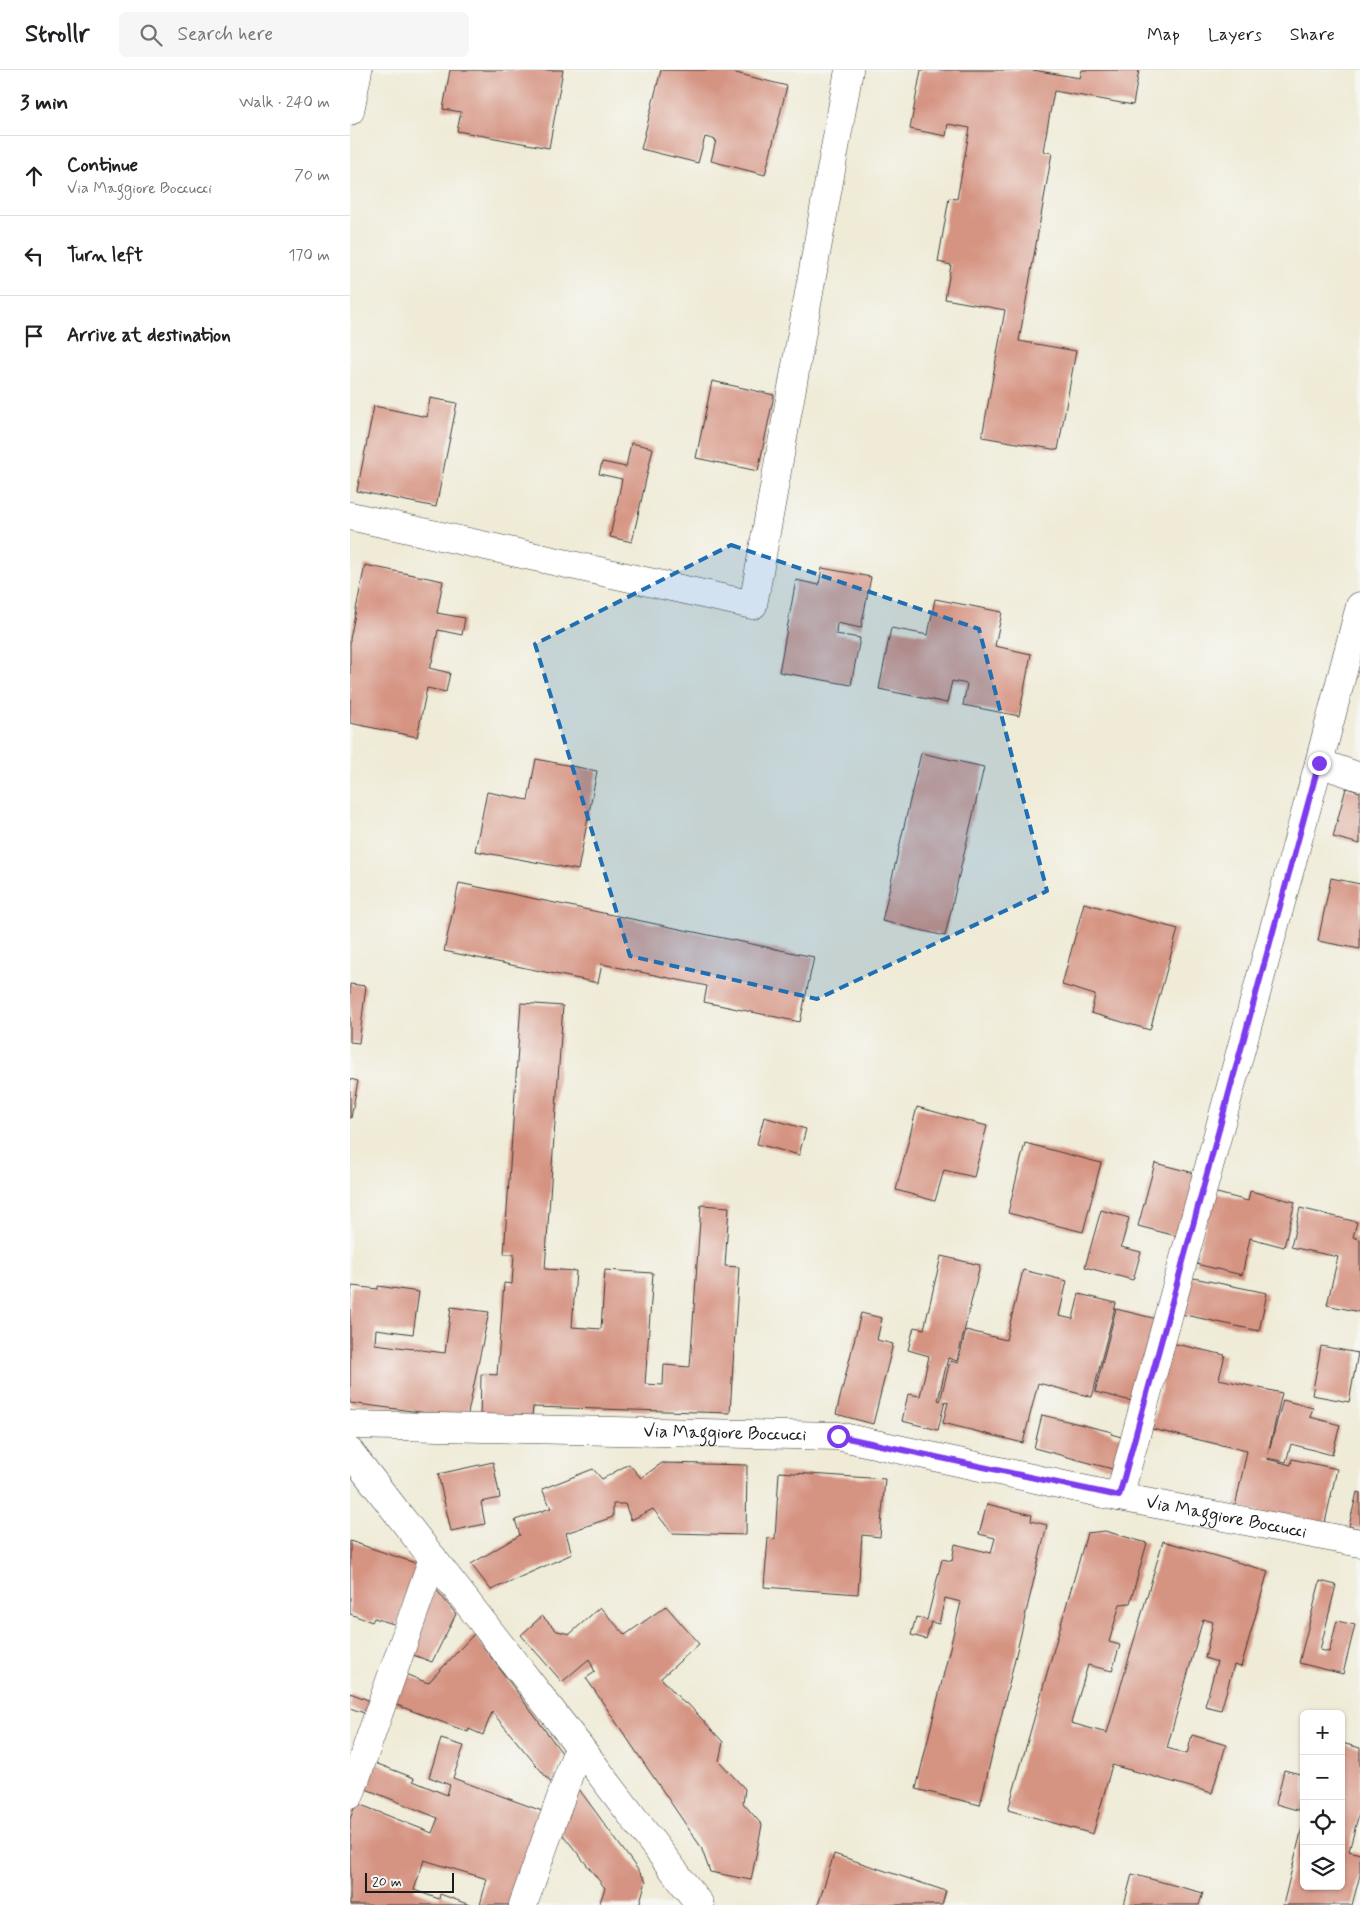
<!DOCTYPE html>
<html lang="en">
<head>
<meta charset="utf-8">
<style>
	:root { --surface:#fff; --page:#f6f6f6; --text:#202124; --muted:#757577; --line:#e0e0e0 }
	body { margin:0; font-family:Mynerve,sans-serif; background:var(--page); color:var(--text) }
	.controls { position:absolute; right:15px; bottom:15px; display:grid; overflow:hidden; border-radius:8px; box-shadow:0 1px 4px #0004 }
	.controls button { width:45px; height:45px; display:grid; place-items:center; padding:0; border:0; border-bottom:1px solid var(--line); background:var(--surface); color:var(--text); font:25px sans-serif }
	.scale { position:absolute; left:15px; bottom:12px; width:89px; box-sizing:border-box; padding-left:5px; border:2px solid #1c1c1c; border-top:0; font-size:14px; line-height:18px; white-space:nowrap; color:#1c1c1c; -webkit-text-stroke:4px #f6f6f2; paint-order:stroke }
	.stop { position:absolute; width:15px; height:15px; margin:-11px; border:4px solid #7c3aed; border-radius:50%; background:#fff }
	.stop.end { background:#7c3aed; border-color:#fff; box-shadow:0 1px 5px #0008 }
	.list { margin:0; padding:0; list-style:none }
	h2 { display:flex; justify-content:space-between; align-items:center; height:65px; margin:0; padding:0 20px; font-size:21px }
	h2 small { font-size:16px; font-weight:400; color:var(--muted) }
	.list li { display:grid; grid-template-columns:32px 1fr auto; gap:15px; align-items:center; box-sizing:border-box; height:80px; padding:0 20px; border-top:1px solid var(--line) }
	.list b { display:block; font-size:19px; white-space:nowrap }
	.list p { margin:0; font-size:16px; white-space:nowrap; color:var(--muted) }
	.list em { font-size:16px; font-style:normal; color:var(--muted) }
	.icon { flex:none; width:28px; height:28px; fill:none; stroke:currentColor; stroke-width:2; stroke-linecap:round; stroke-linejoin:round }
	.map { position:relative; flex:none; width:1010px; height:1835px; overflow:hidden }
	header { display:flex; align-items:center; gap:30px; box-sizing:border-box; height:70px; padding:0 25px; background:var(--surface); border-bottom:1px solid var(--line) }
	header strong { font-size:24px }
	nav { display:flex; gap:28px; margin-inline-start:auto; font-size:18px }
	.search { width:350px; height:45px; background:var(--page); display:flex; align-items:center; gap:12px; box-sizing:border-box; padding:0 18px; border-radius:8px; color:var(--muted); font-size:19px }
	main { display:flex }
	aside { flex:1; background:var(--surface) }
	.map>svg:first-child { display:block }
	.building { fill:#d59381 }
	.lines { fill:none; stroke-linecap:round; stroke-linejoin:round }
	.street-casing { stroke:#3c3b38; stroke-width:29 }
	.secondary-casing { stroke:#3c3b38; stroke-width:29 }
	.street { stroke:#fff; stroke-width:28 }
	.secondary { stroke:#fff; stroke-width:28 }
	.route { stroke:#7c3aed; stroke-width:6 }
	.marked { fill:#1f6fb2; fill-opacity:0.2; stroke:#1f6fb2; stroke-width:4; stroke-dasharray:10 6; stroke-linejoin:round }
	.labels { text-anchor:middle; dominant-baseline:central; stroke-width:4.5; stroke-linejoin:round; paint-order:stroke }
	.street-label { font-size:18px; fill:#1c1c1c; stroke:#f6f6f2 }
</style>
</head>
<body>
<header>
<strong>Strollr</strong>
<div class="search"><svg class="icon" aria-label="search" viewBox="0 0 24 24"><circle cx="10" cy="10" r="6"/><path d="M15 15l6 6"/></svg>Search here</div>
<nav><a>Map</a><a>Layers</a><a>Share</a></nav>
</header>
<main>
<aside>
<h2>3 min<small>Walk · 240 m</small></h2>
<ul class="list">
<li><svg class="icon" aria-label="ahead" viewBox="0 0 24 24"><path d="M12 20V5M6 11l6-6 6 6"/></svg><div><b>Continue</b><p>Via Maggiore Boccucci</p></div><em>70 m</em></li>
<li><svg class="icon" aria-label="left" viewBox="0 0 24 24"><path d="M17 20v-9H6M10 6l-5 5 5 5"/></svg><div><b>Turn left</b></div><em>170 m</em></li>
<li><svg class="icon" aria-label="arrive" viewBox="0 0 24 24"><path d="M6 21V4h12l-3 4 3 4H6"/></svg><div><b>Arrive at destination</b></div></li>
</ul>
</aside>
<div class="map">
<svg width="1010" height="1835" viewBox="0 0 1010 1835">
	<rect width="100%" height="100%" fill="#f6f6f2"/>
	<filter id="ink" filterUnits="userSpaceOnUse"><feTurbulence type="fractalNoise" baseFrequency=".02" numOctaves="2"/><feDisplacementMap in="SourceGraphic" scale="10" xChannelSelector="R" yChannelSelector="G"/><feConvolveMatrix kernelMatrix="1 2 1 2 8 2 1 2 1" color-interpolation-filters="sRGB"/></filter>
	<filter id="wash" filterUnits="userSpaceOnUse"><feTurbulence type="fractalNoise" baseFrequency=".0096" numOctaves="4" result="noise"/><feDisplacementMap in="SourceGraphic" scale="20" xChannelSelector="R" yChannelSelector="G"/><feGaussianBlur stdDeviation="1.12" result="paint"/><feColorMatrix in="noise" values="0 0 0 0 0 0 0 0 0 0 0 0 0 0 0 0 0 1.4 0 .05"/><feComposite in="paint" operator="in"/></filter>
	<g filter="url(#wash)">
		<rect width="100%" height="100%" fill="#efebd7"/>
		<g id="blocks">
			<g class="building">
				<path d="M100 0H213L199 78 107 61 111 42 93 39Z"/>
				<path d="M311 0H374L437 16 415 105 361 91 366 70 355 67 348 93 291 79Z"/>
				<path d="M571 0H683L730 8 732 0H789L783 35 704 21 693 81 702 83 669 271 726 281 708 380 632 367 655 240 595 229 601 195 588 192 599 128 607 129 620 58 598 54 596 66 560 59Z"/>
				<path d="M362 311 424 325 408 401 346 388Z"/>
				<path d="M80 328 107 333 86 437 7 421 24 336 77 347Z"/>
				<path d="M281 373 303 378 282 472 260 467 272 409 249 404 252 392 276 397Z"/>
				<path d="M15 495 93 511 87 543 115 548 112 565 88 560 82 592 79 598 100 603 96 622 77 618 67 667 0 653V569Z"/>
				<path d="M472 498 521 507 511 558 487 553 486 564 510 568 501 615 429 602 446 510 469 515Z"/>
				<path d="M585 529 652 542 645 576 681 584 669 646 613 635 617 614 602 611 597 633 529 619 541 558 578 565Z"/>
				<path d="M571 683 634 697 595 866 532 851Z"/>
				<path d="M186 689 247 701 228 800 125 781 137 722 178 730Z"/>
				<path d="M996 718 1010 722V774L983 767Z"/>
				<path d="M981 808 1010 814V879L968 871Z"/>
				<path d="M109 813 464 887 450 952 354 932 357 916 252 894 248 913 94 881Z"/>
				<path d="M734 833 828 859 800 960 741 943 745 925 712 915Z"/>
				<path d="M0 914 16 916 9 973 0 972Z"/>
				<path d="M171 933 213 936 195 1199 226 1201 222 1257 251 1259 255 1200 303 1203 295 1314 313 1315 314 1295 340 1297 351 1135 379 1137 375 1196 389 1197 380 1343 183 1337 181 1356 130 1352 131 1304 147 1305 154 1213 162 1214 164 1184H154Z"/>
				<path d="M0 1009 8 1011 1 1048H0Z"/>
				<path d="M567 1037 637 1056 624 1107 594 1100 585 1131 546 1120Z"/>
				<path d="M414 1047 456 1059 449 1085 407 1074Z"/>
				<path d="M675 1073 751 1093 733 1162 658 1143Z"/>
				<path d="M805 1093 848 1104 830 1167 788 1156Z"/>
				<path d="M900 1121 945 1132 934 1177 900 1168 892 1205 846 1194 863 1122 898 1131Z"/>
				<path d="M950 1138 1007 1152 1003 1167 1010 1169V1242L977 1235 988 1187 941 1177Z"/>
				<path d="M751 1140 779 1148 771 1177 791 1182 783 1210 735 1197Z"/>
				<path d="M591 1186 630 1195 607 1291 598 1288 588 1330 590 1331 600 1291 608 1293 616 1260 656 1270 673 1200 717 1211 709 1246 723 1249 729 1224 766 1233 742 1327 688 1313 673 1373 593 1353 598 1332 595 1331 588 1360 552 1351 558 1324 570 1326 579 1286 558 1280 564 1257 574 1259Z"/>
				<path d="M834 1206 917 1223 909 1261 826 1243Z"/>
				<path d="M2 1216 28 1219V1216L69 1222 63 1264 26 1259 25 1274 95 1283 101 1237 139 1242 117 1348 0 1333V1230Z"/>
				<path d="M766 1239 807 1249 786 1332 745 1322Z"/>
				<path d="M511 1243 532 1248 527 1270 543 1274 523 1354 486 1344Z"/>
				<path d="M821 1273 875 1285 869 1309 932 1323 918 1384 933 1330 963 1338 960 1347 990 1355 982 1385 941 1374 936 1392 917 1388V1389L941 1395 942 1389 987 1399 974 1457 885 1437 897 1381 802 1359Z"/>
				<path d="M971 1276 1008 1283 999 1332 962 1325Z"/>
				<path d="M692 1345 762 1362 761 1364 778 1369 770 1401 684 1378Z"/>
				<path d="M143 1392 150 1428 131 1432 135 1454 101 1461 88 1404Z"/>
				<path d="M312 1393 397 1395 396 1465 322 1463 303 1439 281 1450 275 1434H263V1447L216 1463 222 1484 141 1520 121 1494 170 1465 165 1450 201 1438 192 1419 243 1399 252 1409 279 1394 291 1408Z"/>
				<path d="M429 1402 535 1409 530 1467 512 1465 508 1524 414 1517 418 1468 425 1469Z"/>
				<path d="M1007 1422 1010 1423V1459L999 1456Z"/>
				<path d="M637 1434 682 1445 681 1451 697 1455 630 1735 566 1719 611 1532 595 1528 589 1554 581 1552 576 1569 561 1565 566 1547 577 1550 592 1489 602 1491 605 1474 641 1483 645 1468 629 1464Z"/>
				<path d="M755 1461 797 1473 780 1533 770 1534 759 1572 770 1575 762 1601 738 1595 721 1653 757 1663 813 1471 918 1501 891 1597 884 1595 871 1640 855 1636 867 1592 855 1588 863 1552 853 1549 817 1678 837 1684 842 1665 876 1675 862 1723 762 1695 743 1764 658 1740 737 1463Z"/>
				<path d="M0 1471 68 1494 47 1555 24 1548 22 1552 0 1544Z"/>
				<path d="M970 1511 986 1515 970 1580 979 1582 987 1551 1005 1555 993 1604 949 1593Z"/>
				<path d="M85 1518 106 1544 82 1592 58 1583Z"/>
				<path d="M316 1536 349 1574 311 1608 334 1633 338 1634 373 1672 369 1691 395 1719 393 1733 412 1755 401 1810 360 1802 351 1777 236 1608 245 1602 239 1589 212 1612 171 1565 192 1546 207 1561 220 1564 250 1537 275 1565Z"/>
				<path d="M124 1564 212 1683 202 1714 142 1642 133 1665 119 1659 118 1662 39 1632 50 1602 78 1613Z"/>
				<path d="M0 1623 21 1631 17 1644 0 1638Z"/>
				<path d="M91 1669 114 1676 103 1708 192 1741 160 1835H130L137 1809 74 1790 64 1820 89 1829 90 1824 120 1835H0V1749L6 1733 82 1763 88 1748 11 1717 20 1691 64 1708 63 1711 97 1725 100 1715 79 1707Z"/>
				<path d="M992 1673 1010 1678V1740L999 1781 1010 1784V1805L1002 1835H933L953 1754 954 1816H991Z"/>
				<path d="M934 1700 954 1705V1742L926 1734Z"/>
				<path d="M226 1715 296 1811 289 1835H249L255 1818 210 1761Z"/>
				<path d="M484 1784 596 1821 592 1835H468Z"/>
				<path d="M782 1804 853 1823 849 1835H774Z"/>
			</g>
		</g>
	</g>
	<g filter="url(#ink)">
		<use href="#blocks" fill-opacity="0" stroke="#3c3b38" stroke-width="1"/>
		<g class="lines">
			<defs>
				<g id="street">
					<path d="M0 446 403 535 499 0"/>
					<path d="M1010 536 969 693 1010 707"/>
					<path d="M0 1382 229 1676 350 1835"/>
					<path d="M769 1427 969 693"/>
					<path d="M0 1725 83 1488"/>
					<path d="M173 1835 229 1676"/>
				</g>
				<g id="secondary">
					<path d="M0 41 8 0"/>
					<path id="s1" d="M0 1355 488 1366 769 1427 1010 1473"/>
				</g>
			</defs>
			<use href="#street" class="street-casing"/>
			<use href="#secondary" class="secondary-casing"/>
			<use href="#street" class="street"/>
			<use href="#secondary" class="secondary"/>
		</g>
	</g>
	<g class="lines" filter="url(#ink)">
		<path class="route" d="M488 1366 769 1426 969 693"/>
	</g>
	<path class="marked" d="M381 475 629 559 697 821 467 929 280 886 185 574Z"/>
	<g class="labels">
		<g class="street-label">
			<text stroke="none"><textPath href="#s1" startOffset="375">Via Maggiore Boccucci</textPath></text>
			<text stroke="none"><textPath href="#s1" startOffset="885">Via Maggiore Boccucci</textPath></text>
		</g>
	</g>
</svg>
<div class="controls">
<button>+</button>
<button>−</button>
<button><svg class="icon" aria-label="locate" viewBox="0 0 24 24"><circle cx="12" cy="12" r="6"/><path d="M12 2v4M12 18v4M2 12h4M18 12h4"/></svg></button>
<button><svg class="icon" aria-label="layers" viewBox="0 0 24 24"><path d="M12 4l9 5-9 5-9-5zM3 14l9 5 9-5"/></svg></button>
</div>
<div class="scale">20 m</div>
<div class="stop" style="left:488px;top:1366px"></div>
<div class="stop end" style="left:969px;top:693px"></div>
</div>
</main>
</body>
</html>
